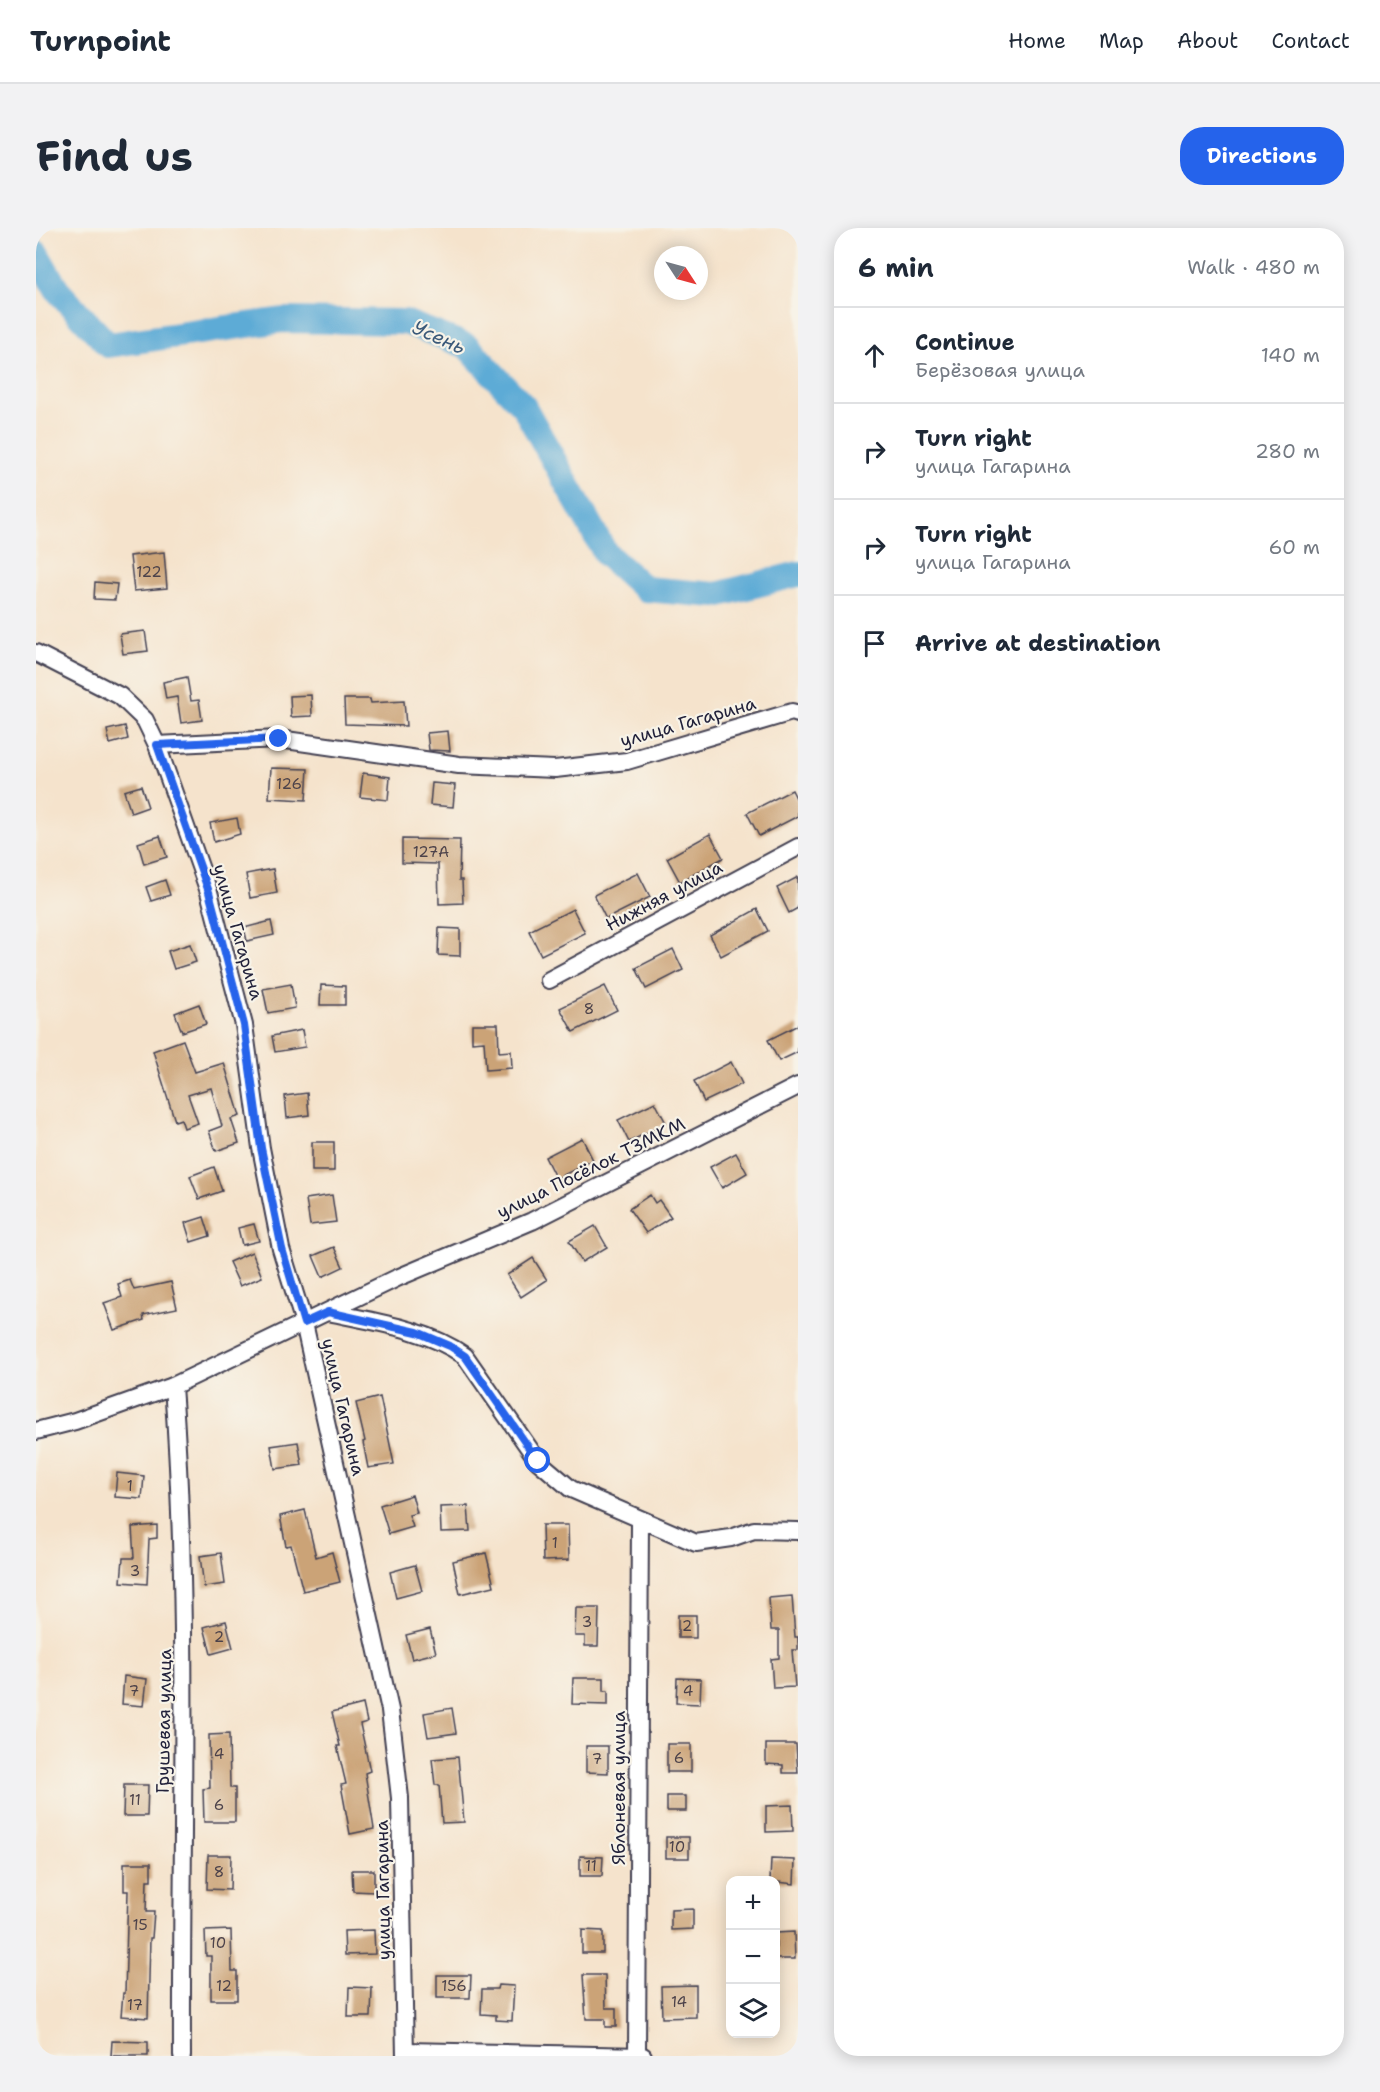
<!DOCTYPE html>
<html lang="en">
<head>
<meta charset="utf-8">
<style>
	:root { --surface:#fff; --page:#f2f2f3; --text:#1f2937; --muted:#747a83; --line:#e0e1e3; --accent:#2563eb }
	body { margin:0; font-family:"Shantell Sans",sans-serif; background:var(--page); color:var(--text) }
	.controls { position:absolute; right:18px; bottom:18px; display:grid; overflow:hidden; border-radius:12px; box-shadow:0 3px 15px #0003 }
	.controls button { width:54px; height:54px; display:grid; place-items:center; padding:0; border:0; border-bottom:2px solid var(--line); background:var(--surface); color:var(--text); font:30px sans-serif }
	.compass { position:absolute; left:618px; top:18px; width:54px; height:54px; border-radius:50%; background:var(--surface); box-shadow:0 3px 15px #0003; rotate:126deg }
	.stop { position:absolute; width:18px; height:18px; margin:-14px; border:4px solid #2563eb; border-radius:50%; background:#fff }
	.stop.end { background:#2563eb; border-color:#fff; box-shadow:0 2px 6px #0008 }
	.list { margin:0; padding:0; list-style:none }
	h2 { display:flex; justify-content:space-between; align-items:center; height:78px; margin:0; padding:0 24px; font-size:26px }
	h2 small { font-size:20px; font-weight:400; color:var(--muted) }
	.list li { display:grid; grid-template-columns:39px 1fr auto; gap:18px; align-items:center; box-sizing:border-box; height:96px; padding:0 24px; border-top:2px solid var(--line) }
	.list b { display:block; font-size:22px; white-space:nowrap }
	.list p { margin:0; font-size:20px; white-space:nowrap; color:var(--muted) }
	.list em { font-size:20px; font-style:normal; color:var(--muted) }
	.icon { flex:none; width:33px; height:33px; fill:none; stroke:currentColor; stroke-width:2; stroke-linecap:round; stroke-linejoin:round }
	.map { position:relative; flex:none; width:762px; height:1828px; overflow:hidden; border-radius:24px }
	header { display:flex; align-items:center; gap:36px; box-sizing:border-box; height:84px; padding:0 30px; background:var(--surface); border-bottom:2px solid var(--line) }
	header strong { font-size:28px }
	nav { display:flex; gap:33px; margin-inline-start:auto; font-size:21px }
	.intro { display:flex; align-items:center; justify-content:space-between; box-sizing:border-box; height:144px; padding:0 36px }
	h1 { margin:0; font-size:42px }
	.button { padding:15px 27px; border-radius:24px; background:var(--accent); color:#fff; font-size:21px; font-weight:700 }
	main { display:flex; gap:36px; padding:0 36px }
	aside { flex:1; background:var(--surface); border-radius:24px; box-shadow:0 3px 15px #0003 }
	.map>svg:first-child { display:block }
	.lines { fill:none; stroke-linecap:round; stroke-linejoin:round }
	.river { stroke:#5dabd6; stroke-width:26 }
	.building { fill:#cba377 }
	.street-casing { stroke:#423f51; stroke-width:20 }
	.street { stroke:#fff; stroke-width:16 }
	.route { stroke:#2563eb; stroke-width:8 }
	.labels { text-anchor:middle; dominant-baseline:central; stroke-width:4.5; stroke-linejoin:round; paint-order:stroke }
	.number-label { font-size:15px; fill:#4c424a }
	.street-label { font-size:18px; fill:#22223b; stroke:#f7f3e8 }
	.water-label { font-size:20px; font-style:italic; fill:#3a5979; stroke:#f7f3e8 }
</style>
</head>
<body>
<header>
<strong>Turnpoint</strong>
<nav><a>Home</a><a>Map</a><a>About</a><a>Contact</a></nav>
</header>
<div class="intro"><h1>Find us</h1><a class="button">Directions</a></div>
<main>
<div class="map">
<svg width="762" height="1828" viewBox="0 0 762 1828">
	<rect width="100%" height="100%" fill="#f7f3e8"/>
	<filter id="ink" filterUnits="userSpaceOnUse"><feTurbulence type="fractalNoise" baseFrequency=".0167" numOctaves="2"/><feDisplacementMap in="SourceGraphic" scale="12" xChannelSelector="R" yChannelSelector="G"/><feConvolveMatrix kernelMatrix="1 2 1 2 8 2 1 2 1" color-interpolation-filters="sRGB"/></filter>
	<filter id="wash" filterUnits="userSpaceOnUse"><feTurbulence type="fractalNoise" baseFrequency=".008" numOctaves="4" result="noise"/><feDisplacementMap in="SourceGraphic" scale="24" xChannelSelector="R" yChannelSelector="G"/><feGaussianBlur stdDeviation="1.35" result="paint"/><feColorMatrix in="noise" values="0 0 0 0 0 0 0 0 0 0 0 0 0 0 0 0 0 1.4 0 .05"/><feComposite in="paint" operator="in"/></filter>
	<g filter="url(#wash)">
		<rect width="100%" height="100%" fill="#f5e3cc"/>
		<g class="lines">
			<path class="river" d="M0 25 21 62 72 117 247 92 369 94 431 118 488 179 570 326 609 361 680 367 762 346"/>
		</g>
		<g id="blocks">
			<g class="building">
				<path d="M128 324 131 360 98 363 94 328Z"/>
				<path d="M59 354 81 356 79 372 58 371Z"/>
				<path d="M109 403 112 423 87 426 84 406Z"/>
				<path d="M151 449 155 473 163 472 166 492 145 495 141 469 130 471 127 454Z"/>
				<path d="M275 467 276 488 255 489 254 468Z"/>
				<path d="M308 471H334L335 475 368 473 370 498 309 496Z"/>
				<path d="M89 498 92 511 74 516 71 502Z"/>
				<path d="M412 503 414 523 393 522 391 505Z"/>
				<path d="M235 540 272 541 270 572 233 570Z"/>
				<path d="M327 545 354 549 352 572 324 569Z"/>
				<path d="M396 555 419 557 417 579 394 577Z"/>
				<path d="M105 558 112 579 95 585 88 563Z"/>
				<path d="M756 562 762 574V588L723 608 711 585Z"/>
				<path d="M201 590 204 606 178 614 174 595Z"/>
				<path d="M674 606 687 630 644 654 631 630Z"/>
				<path d="M124 608 131 629 108 636 102 615Z"/>
				<path d="M366 611 424 612 423 652H426L427 675 403 676 402 636 366 635Z"/>
				<path d="M237 641 241 665 214 670 210 646Z"/>
				<path d="M602 645 614 669 570 691 558 667Z"/>
				<path d="M762 649V680L753 685 741 660Z"/>
				<path d="M129 652 134 667 115 673 110 659Z"/>
				<path d="M537 681 549 705 505 727 493 703Z"/>
				<path d="M721 681 732 703 685 728 674 707Z"/>
				<path d="M235 693 238 707 211 713 208 700Z"/>
				<path d="M403 700 424 701V728L402 727Z"/>
				<path d="M154 716 160 734 138 741 132 723Z"/>
				<path d="M637 721 647 742 610 761 600 740Z"/>
				<path d="M255 756 259 780 232 785 227 761Z"/>
				<path d="M285 757 309 758V777H284Z"/>
				<path d="M569 758 581 782 537 804 524 780Z"/>
				<path d="M163 776 170 796 146 804 139 785Z"/>
				<path d="M436 796H462L463 824 475 823 476 840 450 842 448 813 436 814Z"/>
				<path d="M762 797V824L743 833 732 812Z"/>
				<path d="M266 802 269 819 239 824 236 808Z"/>
				<path d="M147 812 159 844 188 835 204 888 195 891 203 915 180 923 173 903 186 898 175 860 152 867 162 895 148 900 145 891 139 893 117 823Z"/>
				<path d="M695 834 706 856 668 874 658 853Z"/>
				<path d="M271 865 273 887 251 890 249 868Z"/>
				<path d="M619 874 630 895 593 914 582 892Z"/>
				<path d="M546 910 557 932 520 951 509 929Z"/>
				<rect x="276" y="914" width="22" height="29"/>
				<path d="M700 925 711 945 686 960 674 939Z"/>
				<path d="M178 939 186 963 163 971 154 948Z"/>
				<path d="M296 967 300 994 274 997 270 971Z"/>
				<path d="M614 967 619 975 623 972 635 989 610 1005 593 981Z"/>
				<path d="M168 989 174 1008 155 1014 149 995Z"/>
				<path d="M218 996 223 1013 206 1017 202 1000Z"/>
				<path d="M559 998 571 1019 546 1034 533 1013Z"/>
				<path d="M298 1019 307 1039 286 1049 277 1028Z"/>
				<path d="M216 1024 226 1049 204 1058 193 1034Z"/>
				<path d="M497 1030 511 1052 485 1069 471 1047Z"/>
				<path d="M94 1052 98 1062 135 1054 141 1080 107 1087 108 1092 78 1102 68 1075 86 1069 82 1056Z"/>
				<path d="M344 1169 358 1236 332 1240 327 1214 329 1213 320 1175Z"/>
				<path d="M262 1214 266 1237 239 1241 235 1218Z"/>
				<path d="M81 1245 108 1248 106 1271 79 1269Z"/>
				<path d="M376 1267 381 1285 373 1287 377 1299 353 1306 344 1277Z"/>
				<path d="M432 1278 434 1303 405 1304 404 1279Z"/>
				<path d="M269 1282 280 1329 296 1324 304 1354 267 1363 255 1317 250 1318 244 1288Z"/>
				<path d="M121 1297V1310L113 1311 111 1356 85 1354 87 1330H98L96 1299Z"/>
				<path d="M506 1297H532L533 1332 507 1333Z"/>
				<path d="M185 1325 189 1356 168 1359 164 1328Z"/>
				<path d="M450 1325 458 1358 424 1366 417 1333Z"/>
				<path d="M379 1337 386 1363 360 1370 354 1344Z"/>
				<path d="M756 1368 759 1409H762V1422H756L759 1459 737 1460 735 1431 743 1430V1402H735L733 1370Z"/>
				<path d="M540 1380H563L562 1418H549V1408H539Z"/>
				<rect x="642" y="1387" width="18" height="23"/>
				<path d="M190 1393 197 1420 175 1426 168 1399Z"/>
				<path d="M394 1401 400 1425 376 1431 370 1407Z"/>
				<path d="M88 1448 111 1451 108 1478 86 1476Z"/>
				<path d="M537 1450H568V1463H572V1477L536 1476Z"/>
				<path d="M641 1450 665 1451 664 1476 640 1475Z"/>
				<path d="M327 1476 331 1494 324 1496 334 1543 329 1545 338 1601 314 1606 305 1557 310 1556 301 1518H304L296 1484Z"/>
				<path d="M416 1480 420 1505 392 1509 388 1485Z"/>
				<path d="M193 1506 194 1560H199V1594H168L167 1561 174 1560 173 1507Z"/>
				<rect x="631" y="1516" width="24" height="28"/>
				<path d="M730 1516H760L762 1545H747V1537L730 1536Z"/>
				<path d="M550 1518H572V1545L550 1544Z"/>
				<path d="M422 1529 428 1594 406 1595 403 1557H399L396 1531Z"/>
				<path d="M88 1557H112L111 1588H87Z"/>
				<rect x="631" y="1568" width="19" height="15"/>
				<path d="M756 1577 757 1603 730 1604V1578Z"/>
				<rect x="630" y="1609" width="23" height="21"/>
				<path d="M172 1627H195L194 1662 171 1661Z"/>
				<path d="M544 1628 567 1629 566 1648H544Z"/>
				<path d="M735 1631 759 1632 758 1656 734 1653Z"/>
				<path d="M88 1635H115V1652H111L110 1684H118L116 1710H114L112 1790 85 1788 87 1765H89L92 1663H88Z"/>
				<path d="M316 1642H338V1664L317 1663Z"/>
				<path d="M657 1681V1701L635 1702V1682Z"/>
				<path d="M195 1702 196 1743H201V1772H175V1728H170L169 1703Z"/>
				<path d="M338 1702 339 1726 309 1727 308 1703Z"/>
				<path d="M546 1702 567 1703V1725H546Z"/>
				<path d="M758 1704 759 1731H740V1705Z"/>
				<path d="M401 1747H435L434 1770H401Z"/>
				<path d="M547 1747H569L570 1780H580V1799H569V1791H550Z"/>
				<path d="M462 1757 478 1758 476 1793 460 1792V1787L445 1786 446 1761H461Z"/>
				<path d="M660 1757V1789L626 1790 625 1758Z"/>
				<path d="M313 1759 336 1760 335 1789H312Z"/>
				<path d="M76 1813 112 1814V1828H75Z"/>
			</g>
		</g>
	</g>
	<g filter="url(#ink)">
		<use href="#blocks" fill-opacity="0" stroke="#423f51" stroke-width="1.5"/>
		<g class="lines">
			<defs>
				<g id="street">
					<path d="M0 425 84 468 109 492 121 517 173 664 208 797 225 920 245 1021 268 1095 354 1482 364 1570 369 1828"/>
					<path d="M121 517 243 511 423 537 519 541 591 533 756 484 762 486"/>
					<path d="M513 752 762 619"/>
					<path d="M292 1084C338 1094 389 1100 429 1128L502 1233 535 1261 660 1315 695 1310 718 1302 762 1303"/>
					<path d="M137 1158C154 1381 145 1605 146 1828"/>
					<path d="M0 1203 39 1193 137 1158 361 1050 496 993 762 858"/>
					<path d="M369 1823 607 1828"/>
					<path d="M601 1828 604 1292"/>
				</g>
			</defs>
			<use href="#street" class="street-casing"/>
			<use href="#street" class="street"/>
		</g>
	</g>
	<g class="lines" filter="url(#ink)">
		<path class="route" d="M243 511 121 517 173 664 208 797 225 920 246 1021 268 1095 292 1084 381 1104 414 1118 429 1128 502 1233"/>
	</g>
	<g class="labels">
		<g class="number-label">
			<text x="113" y="344">122</text>
			<text x="253" y="556">126</text>
			<text x="395" y="624">127А</text>
			<text x="553" y="781">8</text>
			<text x="94" y="1258">1</text>
			<text x="519" y="1315">1</text>
			<text x="99" y="1343">3</text>
			<text x="551" y="1394">3</text>
			<text x="651" y="1398">2</text>
			<text x="183" y="1409">2</text>
			<text x="98" y="1463">7</text>
			<text x="652" y="1463">4</text>
			<text x="183" y="1526">4</text>
			<text x="643" y="1530">6</text>
			<text x="561" y="1531">7</text>
			<text x="99" y="1572">11</text>
			<text x="183" y="1577">6</text>
			<text x="641" y="1619">10</text>
			<text x="555" y="1638">11</text>
			<text x="183" y="1644">8</text>
			<text x="104" y="1697">15</text>
			<text x="182" y="1715">10</text>
			<text x="188" y="1758">12</text>
			<text x="418" y="1758">156</text>
			<text x="643" y="1774">14</text>
			<text x="99" y="1777">17</text>
		</g>
		<g class="street-label">
			<text transform="translate(652 494) rotate(-16)">улица Гагарина</text>
			<text transform="translate(628 668) rotate(-28)">Нижняя улица</text>
			<text transform="translate(202 704) rotate(74)">улица Гагарина</text>
			<text transform="translate(555 940) rotate(-26)">улица Посёлок ТЗМКМ</text>
			<text transform="translate(307 1179) rotate(77)">улица Гагарина</text>
			<text transform="translate(128 1493) rotate(-89)">Грушевая улица</text>
			<text transform="translate(583 1560) rotate(-90)">Яблоневая улица</text>
			<text transform="translate(347 1662) rotate(-91)">улица Гагарина</text>
		</g>
		<g class="water-label">
			<text transform="translate(403 109) rotate(24)">Усень</text>
		</g>
	</g>
</svg>
<div class="controls">
<button>+</button>
<button>−</button>
<button><svg class="icon" aria-label="layers" viewBox="0 0 24 24"><path d="M12 4l9 5-9 5-9-5zM3 14l9 5 9-5"/></svg></button>
</div>
<svg class="compass" viewBox="-18 -18 36 36"><path d="M0-13l5 13h-10z" fill="#e53935"/><path d="M0 13l5-13h-10z" fill="#747a83"/></svg>
<div class="stop" style="left:502px;top:1233px"></div>
<div class="stop end" style="left:243px;top:511px"></div>
</div>
<aside>
<h2>6 min<small>Walk · 480 m</small></h2>
<ul class="list">
<li><svg class="icon" aria-label="ahead" viewBox="0 0 24 24"><path d="M12 20V5M6 11l6-6 6 6"/></svg><div><b>Continue</b><p>Берёзовая улица</p></div><em>140 m</em></li>
<li><svg class="icon" aria-label="right" viewBox="0 0 24 24"><path d="M7 20v-9h11M14 6l5 5-5 5"/></svg><div><b>Turn right</b><p>улица Гагарина</p></div><em>280 m</em></li>
<li><svg class="icon" aria-label="right" viewBox="0 0 24 24"><path d="M7 20v-9h11M14 6l5 5-5 5"/></svg><div><b>Turn right</b><p>улица Гагарина</p></div><em>60 m</em></li>
<li><svg class="icon" aria-label="arrive" viewBox="0 0 24 24"><path d="M6 21V4h12l-3 4 3 4H6"/></svg><div><b>Arrive at destination</b></div></li>
</ul>
</aside>
</main>
</body>
</html>
